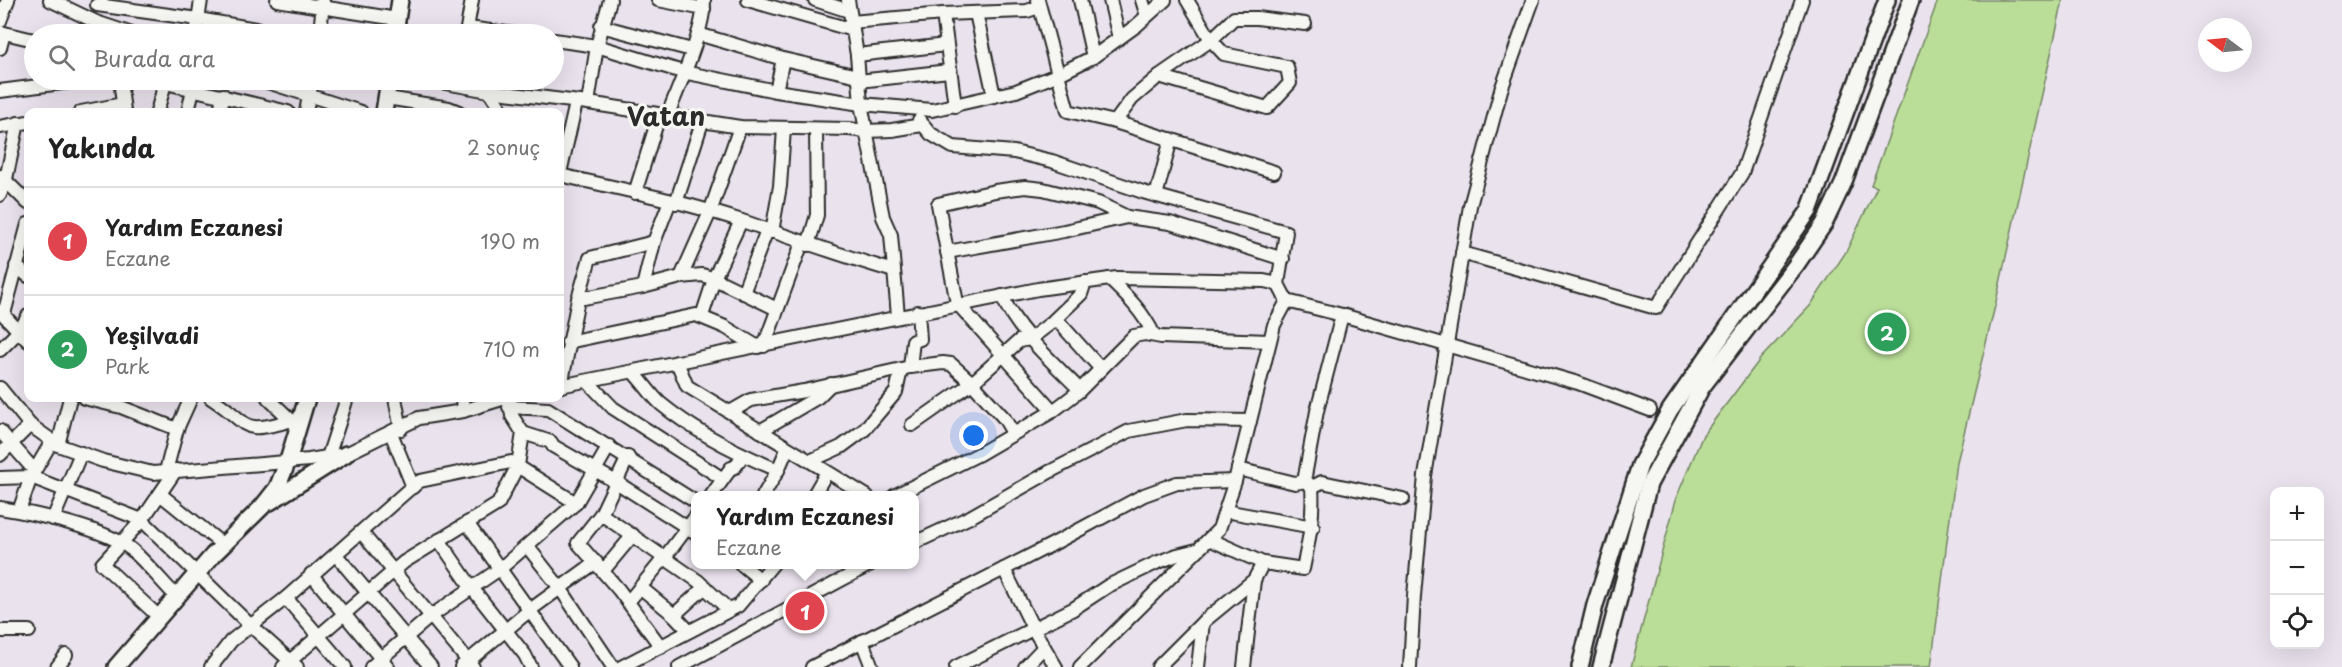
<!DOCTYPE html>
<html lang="tr">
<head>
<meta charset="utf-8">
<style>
	:root { --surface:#fff; --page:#f2f2f2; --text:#222; --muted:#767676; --line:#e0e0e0; --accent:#c8321e }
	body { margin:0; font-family:"Playpen Sans",sans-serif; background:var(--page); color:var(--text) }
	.controls { position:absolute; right:18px; bottom:18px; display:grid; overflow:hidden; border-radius:12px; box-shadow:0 6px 24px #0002 }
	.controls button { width:54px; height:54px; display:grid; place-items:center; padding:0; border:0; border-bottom:2px solid var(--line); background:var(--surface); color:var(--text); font:30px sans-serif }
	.compass { position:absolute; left:2198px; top:18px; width:54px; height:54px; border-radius:50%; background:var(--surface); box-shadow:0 6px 24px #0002; rotate:286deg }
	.you { position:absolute; left:974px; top:436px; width:21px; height:21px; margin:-15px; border:4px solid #fff; border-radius:50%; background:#1a73e8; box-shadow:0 0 0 9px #1a73e833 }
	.badge { display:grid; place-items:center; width:39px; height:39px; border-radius:50%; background:var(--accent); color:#fff; font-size:20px; font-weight:700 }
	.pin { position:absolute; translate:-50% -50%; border:3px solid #fff; box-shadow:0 2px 6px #0006 }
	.popup { position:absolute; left:691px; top:491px; width:228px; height:78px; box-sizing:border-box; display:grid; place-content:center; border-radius:12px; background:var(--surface); filter:drop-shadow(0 2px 4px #0005); font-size:20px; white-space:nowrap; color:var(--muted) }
	.popup b { font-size:22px; color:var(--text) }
	.popup::after { content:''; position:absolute; left:50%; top:100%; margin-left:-12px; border:12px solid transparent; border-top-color:var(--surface) }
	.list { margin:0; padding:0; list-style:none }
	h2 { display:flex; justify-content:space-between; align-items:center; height:78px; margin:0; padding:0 24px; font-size:26px }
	h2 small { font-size:20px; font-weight:400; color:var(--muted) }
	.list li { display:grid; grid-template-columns:39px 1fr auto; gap:18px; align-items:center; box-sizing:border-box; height:108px; padding:0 24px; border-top:2px solid var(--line) }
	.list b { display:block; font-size:22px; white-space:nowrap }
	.list p { margin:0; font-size:20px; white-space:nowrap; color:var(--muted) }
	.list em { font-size:20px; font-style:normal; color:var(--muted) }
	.icon { flex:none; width:33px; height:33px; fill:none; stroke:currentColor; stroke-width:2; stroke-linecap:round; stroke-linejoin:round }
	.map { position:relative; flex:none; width:2342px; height:667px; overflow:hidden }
	.search { position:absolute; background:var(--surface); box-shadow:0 6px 24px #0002; left:24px; top:24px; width:540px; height:66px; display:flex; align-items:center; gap:15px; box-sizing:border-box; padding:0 21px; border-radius:33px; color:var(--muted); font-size:22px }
	.panel { position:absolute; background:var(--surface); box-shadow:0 6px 24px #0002; left:24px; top:108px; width:540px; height:294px; border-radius:12px }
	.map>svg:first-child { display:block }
	.green { fill:#bade98; stroke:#728462; stroke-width:1.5 }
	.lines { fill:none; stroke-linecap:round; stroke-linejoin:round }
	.minor-casing { stroke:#2b2b2b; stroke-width:16 }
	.major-casing { stroke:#2b2b2b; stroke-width:20 }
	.minor { stroke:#f6f6f2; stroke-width:12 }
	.major { stroke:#f6f6f2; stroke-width:15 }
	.labels { text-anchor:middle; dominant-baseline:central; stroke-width:6; stroke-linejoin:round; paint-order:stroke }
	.district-label { font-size:26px; font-weight:bold; fill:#2b2b2b; stroke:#f6f6f2 }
</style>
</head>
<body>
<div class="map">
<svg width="2342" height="667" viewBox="0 0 2342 667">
	<rect width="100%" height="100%" fill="#eae2ed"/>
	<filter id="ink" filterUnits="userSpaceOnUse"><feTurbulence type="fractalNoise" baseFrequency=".0167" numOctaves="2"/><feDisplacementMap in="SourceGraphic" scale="12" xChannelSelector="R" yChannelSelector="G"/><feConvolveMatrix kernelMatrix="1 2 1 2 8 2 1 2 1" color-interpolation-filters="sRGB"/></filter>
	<g filter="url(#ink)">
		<path class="green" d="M1938 0H2063L1995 306 1957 462 1931 667H1631L1677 496 1703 435 1761 358 1810 306 1846 252 1877 187 1871 185Z"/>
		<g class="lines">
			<defs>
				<g id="minor">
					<path d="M50 0 96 22 132 34"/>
					<path d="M277 0 397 19"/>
					<path d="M658 0 704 9"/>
					<path d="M748 0 853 30"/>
					<path d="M815 0 849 11"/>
					<path d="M848 0 857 55 861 104 883 217 891 235 898 316"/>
					<path d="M1038 0 1068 111 1115 122 1274 172"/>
					<path d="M1080 0 1093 57"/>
					<path d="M1110 0 1119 38"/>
					<path d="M1142 0 1147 16"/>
					<path d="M97 5 198 19 285 34"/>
					<path d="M976 13 994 96"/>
					<path d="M943 14 955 106"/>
					<path d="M0 21 8 0"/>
					<path d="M851 22 943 14 1027 11 1039 7"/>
					<path d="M601 26 692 50"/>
					<path d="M468 28 514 34"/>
					<path d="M0 32 34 40"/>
					<path d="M196 34 201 0"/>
					<path d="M320 34 323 1"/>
					<path d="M466 34 472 0"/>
					<path d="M698 34 783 59 858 76"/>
					<path d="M554 40 597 46 683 72 776 91 861 104 932 110 1016 91 1059 74 1093 57 1136 26 1165 0"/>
					<path d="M0 48 4 33"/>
					<path d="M857 55 946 45"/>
					<path d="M1159 76 1267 108 1290 83 1287 67 1224 54 1211 40 1187 0"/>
					<path d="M120 80 124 111"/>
					<path d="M153 80 288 112"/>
					<path d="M261 80 361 112"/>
					<path d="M429 80 489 91 588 103 740 127 849 129 866 131 892 130 922 125"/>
					<path d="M859 81 949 71"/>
					<path d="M0 91 85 80"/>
					<path d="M489 91 503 112"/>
					<path d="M776 91 783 59"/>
					<path d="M387 98 449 108 459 112"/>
					<path d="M588 103 597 46 610 0"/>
					<path d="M81 112 123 104"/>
					<path d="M157 112 165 83"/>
					<path d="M188 112 193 89"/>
					<path d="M220 112 223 95"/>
					<path d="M306 112 312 80"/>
					<path d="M667 117C679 85 704 32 704 0"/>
					<path d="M919 120 931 134 953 147 1014 152 1052 161 1143 192 1286 232 1278 284"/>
					<path d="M1115 122 1132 99 1159 76 1211 40 1234 18H1257L1305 24"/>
					<path d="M0 127 28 122"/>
					<path d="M560 173 576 103"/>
					<path d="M560 175C620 189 682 201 742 221 793 238 842 256 894 271"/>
					<path d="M1 176 28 203"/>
					<path d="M635 193 659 116"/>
					<path d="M0 195 6 179 18 123"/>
					<path d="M1156 196 1171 139"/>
					<path d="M676 203 702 122"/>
					<path d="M772 232 780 186 784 129"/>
					<path d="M808 245 817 215 816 129"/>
					<path d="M947 252 1064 231 1127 217"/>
					<path d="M1462 253 1656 308 1742 173 1802 0"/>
					<path d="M16 266 28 276"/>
					<path d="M681 277 710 212 740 127"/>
					<path d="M1109 279C1128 297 1143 312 1154 335"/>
					<path d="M643 287 654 242 670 201"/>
					<path d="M743 293 767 230"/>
					<path d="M1002 296C1018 333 1052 361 1080 390"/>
					<path d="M578 299 643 287 681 277 702 275 715 279 777 309"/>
					<path d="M1287 301 1342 315 1578 383 1650 410"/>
					<path d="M0 311 28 341"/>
					<path d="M4 314 28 224"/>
					<path d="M702 316 715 276 741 221"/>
					<path d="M1056 319 1101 369"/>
					<path d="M568 342 696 315 725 327 758 347"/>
					<path d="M764 346 802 243"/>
					<path d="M0 350 20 330 28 316"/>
					<path d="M677 362 687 386 867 496"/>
					<path d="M910 367 913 341 920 339 918 312"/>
					<path d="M633 372C643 382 651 395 661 404 695 432 737 453 778 470"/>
					<path d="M587 381 613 408 723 479"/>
					<path d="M560 386 1038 289 1117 278 1264 281 1278 284 1287 301"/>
					<path d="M561 386 578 299 590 258 654 242"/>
					<path d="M0 388 30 425 58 445 103 461 153 473 309 460 346 454 419 418 463 411 505 398"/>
					<path d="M84 398 121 407 177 429"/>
					<path d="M211 398C252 424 238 436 292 420"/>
					<path d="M268 398 295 424"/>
					<path d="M395 398 401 429"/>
					<path d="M462 398 463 411"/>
					<path d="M509 407 548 409 696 502"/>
					<path d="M1053 411 957 303 938 204 995 191 1025 187 1043 189 1098 203 1127 217 1170 223 1283 259"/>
					<path d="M730 412 751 400 804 391 910 367 943 363 951 364 972 383 1004 418 1013 433"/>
					<path d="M912 425 972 383 1019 341 1030 339 1051 323 1081 294 1085 282"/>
					<path d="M0 431 34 470"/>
					<path d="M760 431 818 397 831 384"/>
					<path d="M391 433 413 487"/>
					<path d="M523 433 551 442 553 446 616 482 696 533"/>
					<path d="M58 445 70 398"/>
					<path d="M0 455 30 425"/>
					<path d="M328 457 347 398"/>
					<path d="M628 457 601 514 578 543 619 590 661 647"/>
					<path d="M810 461 841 447 864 430 896 392 901 370"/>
					<path d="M1238 469 1295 483 1306 481"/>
					<path d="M166 471 177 429 191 398"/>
					<path d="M0 478 31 477 142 520 250 625 297 667"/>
					<path d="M1312 487 1322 482 1403 499"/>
					<path d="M160 494 223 545"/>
					<path d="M711 496 731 468 735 467 743 455"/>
					<path d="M763 496 778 470 787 449"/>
					<path d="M813 496 827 472"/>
					<path d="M894 496 979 454 1053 411 1078 392 1134 336 1145 334 1161 337 1269 341"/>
					<path d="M0 508C33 513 107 529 132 550 148 564 162 582 177 597"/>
					<path d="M19 511 31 477 52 441"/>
					<path d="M1225 511 1313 527"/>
					<path d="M601 514 698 581 729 610"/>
					<path d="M53 519 81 453"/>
					<path d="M467 523 570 667"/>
					<path d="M361 532 473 667"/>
					<path d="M1209 539 1263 563 1303 569C1309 540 1314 517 1312 487L1306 481 1305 476 1317 411 1342 315"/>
					<path d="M439 540 472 588 525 655 531 667"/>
					<path d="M914 543 970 517 1051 471 1129 431 1187 420 1250 421"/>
					<path d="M527 546 560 588 613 667"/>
					<path d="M336 555 431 667"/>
					<path d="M741 564 761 580"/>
					<path d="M1004 569 1034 630 1056 667"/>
					<path d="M603 571 633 535"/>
					<path d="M311 574 388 667"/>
					<path d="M640 587 674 615 689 631"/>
					<path d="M286 598 345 667"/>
					<path d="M628 602 665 557 696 516"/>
					<path d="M674 615 705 587"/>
					<path d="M159 617 102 564 142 520 176 470"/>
					<path d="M0 631H29"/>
					<path d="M862 641 872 667"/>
					<path d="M57 667 66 655"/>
					<path d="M211 667 231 641 286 598 407 491 420 481 511 462 576 503"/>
					<path d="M283 667 404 562 498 504 518 465 523 433 512 416 510 398"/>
					<path d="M371 667 431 616 501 568 576 503 609 446"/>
					<path d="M461 667 530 610 596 562"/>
					<path d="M621 667 738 606 773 564"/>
					<path d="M679 667 871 564"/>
					<path d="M812 667 1053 544 1144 495 1177 483 1235 481"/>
					<path d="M956 667 1073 609 1108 586 1156 563 1177 555 1197 550"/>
					<path d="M1025 667 1044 647"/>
					<path d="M1080 667 1219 529 1235 481 1274 325 1287 301"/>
					<path d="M1158 667 1203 622 1254 580 1263 563"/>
					<path d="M1198 667 1203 622"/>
					<path d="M1244 667 1254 580"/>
					<path d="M1410 667 1414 596 1425 476 1470 206 1501 90 1533 0"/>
				</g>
				<g id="major">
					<path d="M395 34 400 0"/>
					<path d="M384 112 389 80"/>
					<path d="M270 502 346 454"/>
					<path d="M116 667 213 555 262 507 277 488 288 461 307 398"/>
					<path d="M1580 667 1595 605 1640 465 1670 410 1809 211 1887 0"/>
					<path d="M1601 667 1649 484 1702 387 1796 265 1824 224 1843 184 1911 0"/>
				</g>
			</defs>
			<use href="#minor" class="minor-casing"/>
			<use href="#major" class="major-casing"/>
			<use href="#minor" class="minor"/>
			<use href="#major" class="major"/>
		</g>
	</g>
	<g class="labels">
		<g class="district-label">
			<text x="666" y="115">Vatan</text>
		</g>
	</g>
</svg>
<div class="controls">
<button>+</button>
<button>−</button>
<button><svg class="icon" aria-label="locate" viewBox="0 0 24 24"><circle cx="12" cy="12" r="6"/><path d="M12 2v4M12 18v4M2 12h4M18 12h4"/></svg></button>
</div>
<svg class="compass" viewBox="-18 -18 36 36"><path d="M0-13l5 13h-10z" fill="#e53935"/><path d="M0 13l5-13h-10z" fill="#767676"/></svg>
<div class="you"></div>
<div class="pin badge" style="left:805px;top:611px;background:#e0444e">1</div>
<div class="popup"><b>Yardım Eczanesi</b>Eczane</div>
<div class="pin badge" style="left:1887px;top:332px;background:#2e9e5b">2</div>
<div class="search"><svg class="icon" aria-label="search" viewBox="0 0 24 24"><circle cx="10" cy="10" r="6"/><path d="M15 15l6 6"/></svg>Burada ara</div>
<section class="panel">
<h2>Yakında<small>2 sonuç</small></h2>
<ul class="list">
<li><span class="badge" style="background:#e0444e">1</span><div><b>Yardım Eczanesi</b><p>Eczane</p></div><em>190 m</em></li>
<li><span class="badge" style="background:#2e9e5b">2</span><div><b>Yeşilvadi</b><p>Park</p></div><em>710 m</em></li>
</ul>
</section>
</div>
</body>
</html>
